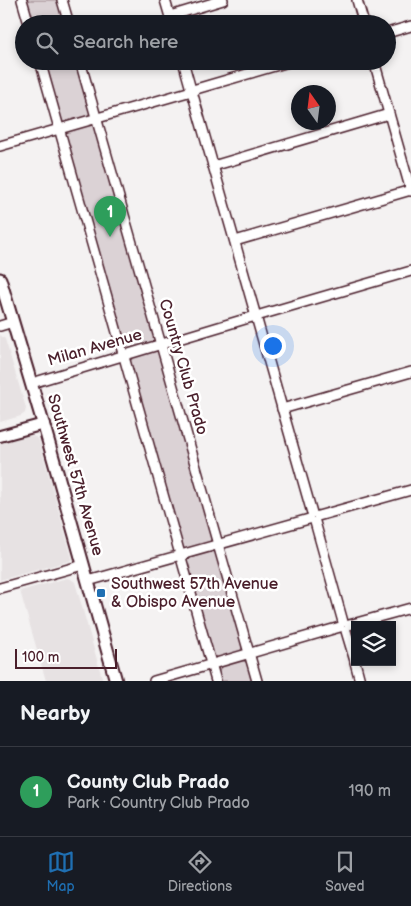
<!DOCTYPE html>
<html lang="en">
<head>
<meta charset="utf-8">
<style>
	:root { --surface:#171b24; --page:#20242c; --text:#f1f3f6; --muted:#9ea1a6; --line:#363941; --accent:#1f6fb2 }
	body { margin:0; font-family:"Balsamiq Sans",sans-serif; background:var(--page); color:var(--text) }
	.controls { position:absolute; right:15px; bottom:15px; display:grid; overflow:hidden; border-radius:0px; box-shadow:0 2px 8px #0003 }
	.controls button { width:45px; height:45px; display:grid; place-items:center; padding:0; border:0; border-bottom:1px solid var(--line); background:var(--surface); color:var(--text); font:25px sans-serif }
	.compass { position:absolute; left:291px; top:85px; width:45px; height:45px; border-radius:50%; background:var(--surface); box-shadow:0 2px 8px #0003; rotate:346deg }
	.scale { position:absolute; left:15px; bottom:12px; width:102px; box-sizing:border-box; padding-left:5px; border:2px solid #4a1f2b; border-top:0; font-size:14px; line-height:18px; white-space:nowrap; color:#4a1f2b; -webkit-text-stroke:4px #fff; paint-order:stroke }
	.you { position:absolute; left:272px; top:345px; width:18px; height:18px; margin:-12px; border:4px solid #fff; border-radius:50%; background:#1a73e8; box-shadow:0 0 0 8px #1a73e833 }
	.badge { display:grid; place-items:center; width:32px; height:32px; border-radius:50%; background:var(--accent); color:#fff; font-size:16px; font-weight:700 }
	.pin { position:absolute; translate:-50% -41px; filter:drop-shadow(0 1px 2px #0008) }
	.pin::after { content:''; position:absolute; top:26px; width:18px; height:15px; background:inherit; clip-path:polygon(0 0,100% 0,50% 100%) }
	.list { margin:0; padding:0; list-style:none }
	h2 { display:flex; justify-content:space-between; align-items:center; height:65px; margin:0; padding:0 20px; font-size:21px }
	h2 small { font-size:16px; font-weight:400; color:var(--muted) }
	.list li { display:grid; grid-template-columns:32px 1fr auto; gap:15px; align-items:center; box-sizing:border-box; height:90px; padding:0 20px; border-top:1px solid var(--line) }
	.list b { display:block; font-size:19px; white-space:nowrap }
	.list p { margin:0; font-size:16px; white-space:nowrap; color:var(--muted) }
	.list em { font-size:16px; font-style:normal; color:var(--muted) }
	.icon { flex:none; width:28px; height:28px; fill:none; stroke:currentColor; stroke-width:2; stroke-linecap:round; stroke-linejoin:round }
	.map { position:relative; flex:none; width:411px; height:681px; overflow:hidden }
	.search { position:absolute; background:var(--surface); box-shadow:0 2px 8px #0003; left:15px; right:15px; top:15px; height:55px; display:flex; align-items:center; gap:12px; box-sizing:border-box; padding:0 18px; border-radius:28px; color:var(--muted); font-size:19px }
	.sheet { height:155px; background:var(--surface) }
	nav { display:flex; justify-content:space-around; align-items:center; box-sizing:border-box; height:70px; border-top:1px solid var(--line); background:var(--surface); font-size:14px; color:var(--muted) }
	nav a { display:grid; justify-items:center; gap:2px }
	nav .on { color:var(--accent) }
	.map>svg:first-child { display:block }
	.built { fill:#e7e2e3 }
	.green { fill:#dbd2d5; stroke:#927880 }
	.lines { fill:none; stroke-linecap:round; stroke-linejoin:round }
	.minor-casing { stroke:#4a1f2b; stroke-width:12 }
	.tertiary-casing { stroke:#4a1f2b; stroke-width:14 }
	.secondary-casing { stroke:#4a1f2b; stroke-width:15 }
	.minor { stroke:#fff; stroke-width:9 }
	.tertiary { stroke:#fff; stroke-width:10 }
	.secondary { stroke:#fff; stroke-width:11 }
	.poi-dot { fill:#1f6fb2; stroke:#fff; stroke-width:2 }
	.labels { text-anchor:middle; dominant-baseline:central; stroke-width:5; stroke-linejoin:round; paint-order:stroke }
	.street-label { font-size:16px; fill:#4a1f2b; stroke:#fff }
	.poi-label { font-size:16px; fill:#4a1f2b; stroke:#fff; text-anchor:start }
</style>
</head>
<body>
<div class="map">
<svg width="411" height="681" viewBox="0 0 411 681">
	<rect width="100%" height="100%" fill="#f4f2f2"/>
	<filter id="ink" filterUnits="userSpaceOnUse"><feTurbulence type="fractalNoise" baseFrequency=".02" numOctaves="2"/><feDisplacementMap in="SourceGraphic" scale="10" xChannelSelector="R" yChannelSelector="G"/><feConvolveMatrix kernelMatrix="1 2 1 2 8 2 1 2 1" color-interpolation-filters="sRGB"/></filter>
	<g filter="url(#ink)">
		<g class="built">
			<path d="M0 335 5 339 26 408 25 413 21 416 0 422Z"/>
			<path d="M29 435 35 437 39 440 72 558 70 561 0 580V443Z"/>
			<path d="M67 578 71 579 75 582 103 681H46L20 591Z"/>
		</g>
		<g class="green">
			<path d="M25 0H58L65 24H32Z"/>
			<path d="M43 61H76L90 111 88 118 62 124Z"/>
			<path d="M89 123 95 127 155 336C154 347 135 351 126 349L65 134 68 130Z"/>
			<path d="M154 350 160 353 212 537 209 544 187 550 182 548 129 364 133 356Z"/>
			<path d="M211 550 217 554 243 646 239 653C229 656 219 662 211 652L185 563 189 557Z"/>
			<path d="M241 660 246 662 253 681H219C214 665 229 664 241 660Z"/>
		</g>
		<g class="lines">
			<defs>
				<g id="minor">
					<path d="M22 0 29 24"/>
					<path d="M62 0 69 24"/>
					<path d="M165 0 172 24"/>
					<path d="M357 0 364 24"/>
					<path d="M170 16 223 0"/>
					<path d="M387 33 411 26"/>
					<path d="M40 61 216 681"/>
					<path d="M80 61 257 681"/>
					<path d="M183 61 190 86"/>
					<path d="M374 61 411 191"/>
					<path d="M196 89 292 61"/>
					<path d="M193 95 255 313"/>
					<path d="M0 146 188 92"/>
					<path d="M213 166 389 114"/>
					<path d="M235 241 411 190"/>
					<path d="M260 315 411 271"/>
					<path d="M257 320 312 513"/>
					<path d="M0 326 13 322"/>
					<path d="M32 383 252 317"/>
					<path d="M282 409 411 372"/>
					<path d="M318 516 411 490"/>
					<path d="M315 522 343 622"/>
					<path d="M88 581 309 519"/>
					<path d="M0 588 83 565"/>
					<path d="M349 625 411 608"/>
					<path d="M346 631 355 661"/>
					<path d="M355 662 360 681"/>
					<path d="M154 681 340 627"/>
				</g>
				<path id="tertiary" d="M0 436 44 424"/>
				<path id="secondary" d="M0 279 46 433 116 681"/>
			</defs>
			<use href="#minor" class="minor-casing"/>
			<use href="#tertiary" class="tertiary-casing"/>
			<use href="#secondary" class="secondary-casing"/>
			<use href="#minor" class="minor"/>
			<use href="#tertiary" class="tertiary"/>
			<use href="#secondary" class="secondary"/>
		</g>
	</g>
	<rect class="poi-dot" x="96" y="588" width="10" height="10" rx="2.5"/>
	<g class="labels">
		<g class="street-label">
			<text transform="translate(95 348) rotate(-16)">Milan Avenue</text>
			<text transform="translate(183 367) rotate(74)">Country Club Prado</text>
			<text transform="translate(75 475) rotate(74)">Southwest 57th Avenue</text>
		</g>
		<g class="poi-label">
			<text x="111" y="584">Southwest 57th Avenue<tspan x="111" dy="18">&amp; Obispo Avenue</tspan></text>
		</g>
	</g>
</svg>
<div class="controls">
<button><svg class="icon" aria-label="layers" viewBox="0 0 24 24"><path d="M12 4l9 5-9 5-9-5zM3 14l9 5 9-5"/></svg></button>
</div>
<svg class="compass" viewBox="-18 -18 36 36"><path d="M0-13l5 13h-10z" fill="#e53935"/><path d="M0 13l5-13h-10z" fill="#9ea1a6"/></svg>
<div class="scale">100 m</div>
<div class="you"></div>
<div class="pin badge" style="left:110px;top:237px;background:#2e9e5b">1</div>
<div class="search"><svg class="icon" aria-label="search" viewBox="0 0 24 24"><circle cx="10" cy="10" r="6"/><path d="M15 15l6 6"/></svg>Search here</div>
</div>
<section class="sheet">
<h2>Nearby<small></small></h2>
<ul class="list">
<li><span class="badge" style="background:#2e9e5b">1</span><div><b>County Club Prado</b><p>Park · Country Club Prado</p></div><em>190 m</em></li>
</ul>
</section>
<nav>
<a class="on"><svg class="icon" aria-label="map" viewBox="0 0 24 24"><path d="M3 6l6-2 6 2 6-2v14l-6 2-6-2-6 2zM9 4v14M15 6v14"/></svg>Map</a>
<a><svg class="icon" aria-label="directions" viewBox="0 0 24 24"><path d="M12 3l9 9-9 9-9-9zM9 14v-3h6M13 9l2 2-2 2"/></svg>Directions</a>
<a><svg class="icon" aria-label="saved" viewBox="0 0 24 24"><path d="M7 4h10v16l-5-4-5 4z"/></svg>Saved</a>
</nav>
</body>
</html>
